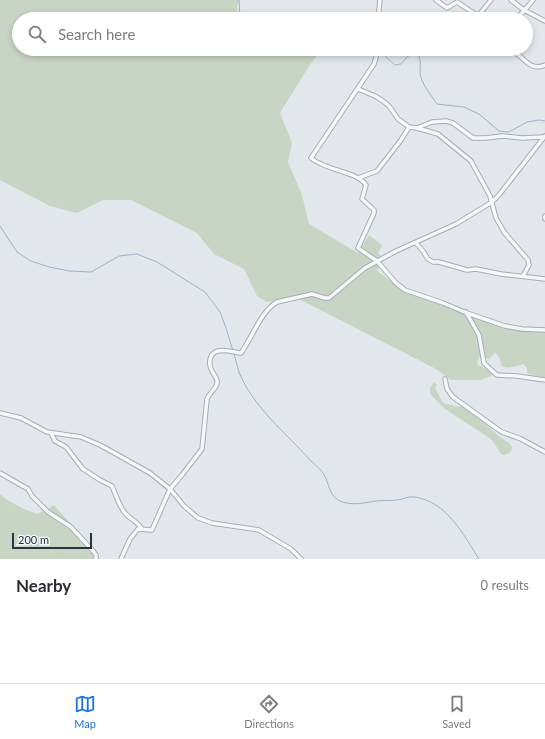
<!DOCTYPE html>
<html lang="en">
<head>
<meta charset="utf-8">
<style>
	:root { --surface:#fff; --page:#f7f7f7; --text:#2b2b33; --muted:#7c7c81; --line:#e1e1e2; --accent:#1a73e8 }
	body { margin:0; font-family:Lato,sans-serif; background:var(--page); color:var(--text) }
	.scale { position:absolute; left:12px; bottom:10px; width:80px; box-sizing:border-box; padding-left:4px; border:2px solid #2a3343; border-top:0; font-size:11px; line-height:14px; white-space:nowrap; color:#2a3343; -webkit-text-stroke:3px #f2f5f8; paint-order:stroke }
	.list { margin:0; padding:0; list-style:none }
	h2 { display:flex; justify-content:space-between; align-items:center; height:52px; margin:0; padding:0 16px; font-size:17px }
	h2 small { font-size:13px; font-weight:400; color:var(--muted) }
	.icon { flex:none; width:22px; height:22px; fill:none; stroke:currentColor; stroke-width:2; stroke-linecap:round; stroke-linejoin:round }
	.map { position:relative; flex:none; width:545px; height:559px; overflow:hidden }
	.search { position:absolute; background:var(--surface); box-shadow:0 2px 6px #0003; left:12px; right:12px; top:12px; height:44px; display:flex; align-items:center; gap:10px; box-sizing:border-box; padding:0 14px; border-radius:22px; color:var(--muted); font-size:15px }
	.sheet { height:124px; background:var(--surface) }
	nav { display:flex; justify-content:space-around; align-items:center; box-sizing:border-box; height:56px; border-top:1px solid var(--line); background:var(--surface); font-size:11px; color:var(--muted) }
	nav a { display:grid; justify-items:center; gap:2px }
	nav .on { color:var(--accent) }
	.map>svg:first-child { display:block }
	.green { fill:#c8d5c4 }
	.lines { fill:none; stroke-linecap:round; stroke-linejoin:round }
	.stream { stroke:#9eb3ca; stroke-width:1 }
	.minor-casing { stroke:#a8adb5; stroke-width:5.5 }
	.minor { stroke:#f5f7f9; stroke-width:3.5 }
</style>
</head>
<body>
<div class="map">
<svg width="545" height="559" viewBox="0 0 545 559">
	<rect width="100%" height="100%" fill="#e3e6eb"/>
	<g class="green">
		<path d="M0 0H241L237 5V19H19V49H311L318 54 309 66 280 113 292 143 288 162 302 195 309 224 358 253 369 235 382 245 378 253 384 258 377 271 405 291 464 313 513 330 545 332V378L529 374 527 373V368L523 364C516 366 508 370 502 366L499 357 495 353 489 359 480 356 477 362 478 365 493 372V375L481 380H451L436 369 295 297 267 302 257 296 244 269 214 254 197 233 131 200H103L77 213 50 206 0 180Z"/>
		<path d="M434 382 437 385 435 388 443 403 458 407 461 405C475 415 488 426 501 438 504 440 509 442 511 445 515 451 507 455 502 455L491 439 445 409 430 394V388Z"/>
		<path d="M0 494C8 502 27 511 38 514L54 505C66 521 91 538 94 559H0Z"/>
	</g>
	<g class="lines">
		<g class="stream">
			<path d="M239 0 240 18 241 19"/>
			<path d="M377 51 384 55 395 65 401 64 407 57 413 53 419 56C421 62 420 66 420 72 420 82 431 95 437 104L464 107 479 114 499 131 509 132 527 122 539 120 545 121"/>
			<path d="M0 226 17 252 31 261 49 267 69 271 91 272 119 256 137 254 157 262 205 292 220 312 226 328 233 351"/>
			<path d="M234 354C236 360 237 366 239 372 253 407 286 433 311 461 317 466 323 471 326 479 330 488 330 496 340 501 351 506 364 503 376 501 383 500 390 501 397 500 404 499 408 496 415 497 447 502 463 534 479 559"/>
		</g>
		<defs>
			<g id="minor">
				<path d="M436 0 447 8 457 2 478 16"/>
				<path d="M511 0 524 10 545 21"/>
				<path d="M378 19 380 0"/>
				<path d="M478 19V16L491 0"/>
				<path d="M517 19C522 12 528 7 533 0"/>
				<path d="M376 49V58L374 64 311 158C326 171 357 171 366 185L362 199 374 210V213L358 248 377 261 396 283 405 290 443 303 467 313 505 326 522 329 545 330"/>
				<path d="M441 49 451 53H476L479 52 484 49"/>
				<path d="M504 49C508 50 513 52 517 54 526 60 531 71 545 65"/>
				<path d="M358 89 375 96 383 101 389 106 398 119 409 127 417 128 432 122 446 121 453 123 473 138H486L502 136 522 138 544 137"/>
				<path d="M417 128 438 134 471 161 490 196 496 218 504 232 528 260 529 265 523 276"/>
				<path d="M358 178 377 171 401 140 409 127"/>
				<path d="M545 216V219"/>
				<path d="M416 243 423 251 428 259 433 262H439L467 270 476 269 501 274 545 279"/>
				<path d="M466 312 479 335 484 363 487 366 497 375 517 376 545 380"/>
				<path d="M445 379 447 389 453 397 496 428 502 432 521 439 545 452"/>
				<path d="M0 413 21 418 47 432 81 437 100 445 150 473 170 489 184 506 198 518 212 523 259 530 291 549 301 559"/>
				<path d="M51 433 55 441 66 447 83 469 100 480 112 486C116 495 119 506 125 513 130 519 138 522 142 529"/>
				<path d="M0 473 28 489 32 496 48 512 71 527 93 551 96 555V559"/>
				<path d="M121 559 130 539 138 529 152 530 170 489 182 475 202 449 207 399C209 393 217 388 217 383 218 379 214 375 212 371 208 364 209 353 218 351 225 349 234 352 241 353 252 338 261 311 277 302L312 294 325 298H329L365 268 396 251 456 224 492 202 499 195 545 136"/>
			</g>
		</defs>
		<use href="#minor" class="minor-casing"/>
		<use href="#minor" class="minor"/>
	</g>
</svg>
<div class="scale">200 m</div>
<div class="search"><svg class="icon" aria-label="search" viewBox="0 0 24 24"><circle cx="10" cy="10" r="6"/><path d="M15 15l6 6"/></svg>Search here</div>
</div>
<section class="sheet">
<h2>Nearby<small>0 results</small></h2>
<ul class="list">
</ul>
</section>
<nav>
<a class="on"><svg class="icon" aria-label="map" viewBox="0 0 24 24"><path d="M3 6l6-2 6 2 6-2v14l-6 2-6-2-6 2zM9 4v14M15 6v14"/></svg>Map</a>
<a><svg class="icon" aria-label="directions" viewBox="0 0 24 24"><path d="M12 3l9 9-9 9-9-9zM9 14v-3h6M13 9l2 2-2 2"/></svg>Directions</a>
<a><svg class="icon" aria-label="saved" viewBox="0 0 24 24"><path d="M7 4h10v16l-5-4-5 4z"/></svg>Saved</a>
</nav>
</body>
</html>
